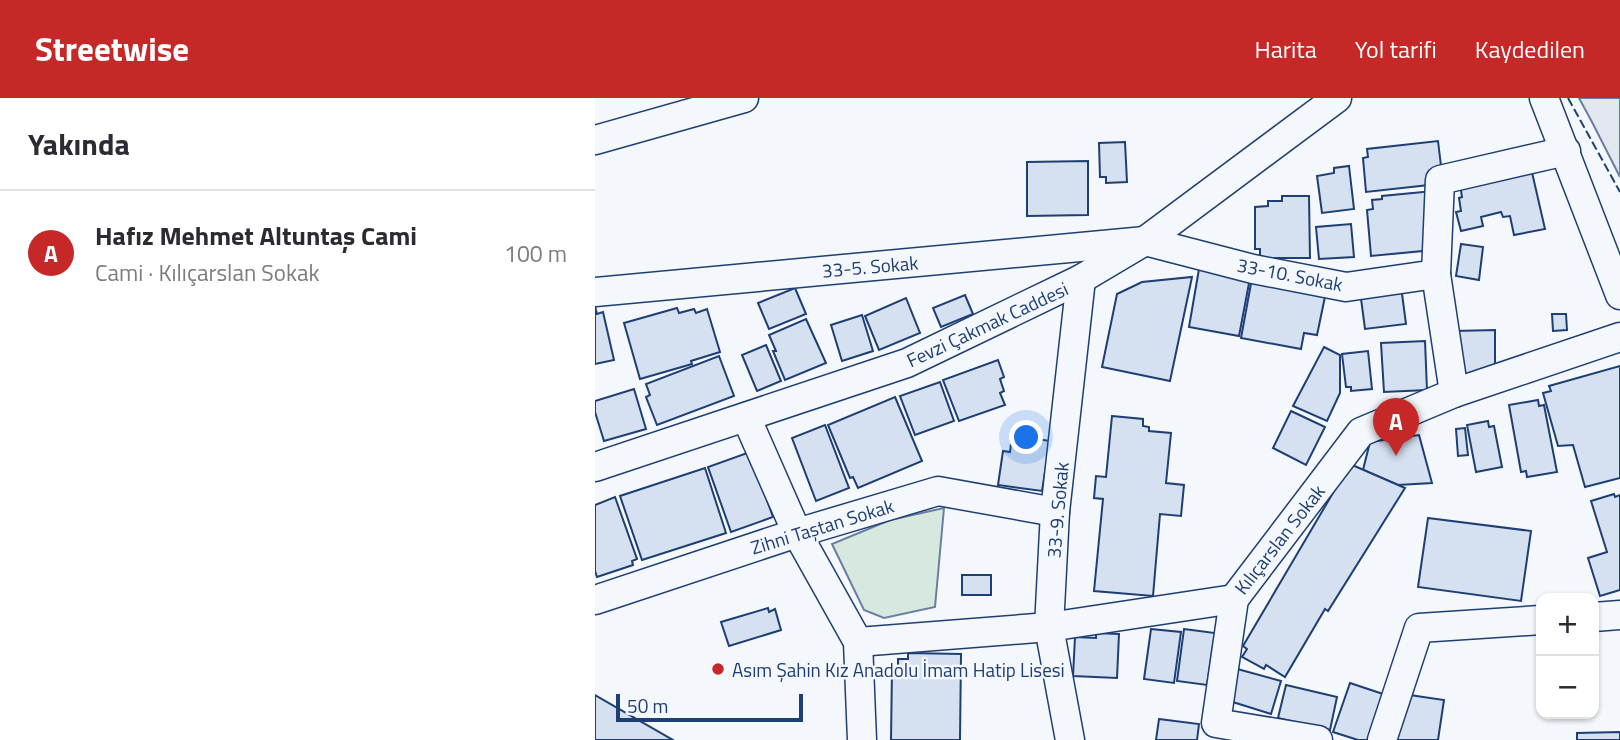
<!DOCTYPE html>
<html lang="tr">
<head>
<meta charset="utf-8">
<style>
	:root { --surface:#fff; --page:#f7f7f7; --text:#2b2b33; --muted:#7c7c81; --line:#e1e1e2; --accent:#c62828 }
	body { margin:0; font-family:"Titillium Web",sans-serif; background:var(--page); color:var(--text) }
	.controls { position:absolute; right:21px; bottom:21px; display:grid; overflow:hidden; border-radius:14px; box-shadow:0 2px 5px #0004 }
	.controls button { width:63px; height:63px; display:grid; place-items:center; padding:0; border:0; border-bottom:2px solid var(--line); background:var(--surface); color:var(--text); font:35px sans-serif }
	.scale { position:absolute; left:21px; bottom:18px; width:187px; box-sizing:border-box; padding-left:7px; border:4px solid #1d3f73; border-top:0; font-size:19px; line-height:24px; white-space:nowrap; color:#1d3f73; -webkit-text-stroke:5px #f4f7fb; paint-order:stroke }
	.you { position:absolute; left:432px; top:340px; width:24px; height:24px; margin:-18px; border:5px solid #fff; border-radius:50%; background:#1a73e8; box-shadow:0 0 0 10px #1a73e833 }
	.badge { display:grid; place-items:center; width:46px; height:46px; border-radius:50%; background:var(--accent); color:#fff; font-size:23px; font-weight:700 }
	.pin { position:absolute; translate:-50% -58px; filter:drop-shadow(0 2px 4px #0008) }
	.pin::after { content:''; position:absolute; top:37px; width:24px; height:21px; background:inherit; clip-path:polygon(0 0,100% 0,50% 100%) }
	.list { margin:0; padding:0; list-style:none }
	h2 { display:flex; justify-content:space-between; align-items:center; height:91px; margin:0; padding:0 28px; font-size:30px }
	h2 small { font-size:23px; font-weight:400; color:var(--muted) }
	.list li { display:grid; grid-template-columns:46px 1fr auto; gap:21px; align-items:center; box-sizing:border-box; height:126px; padding:0 28px; border-top:2px solid var(--line) }
	.list b { display:block; font-size:26px; white-space:nowrap }
	.list p { margin:0; font-size:23px; white-space:nowrap; color:var(--muted) }
	.list em { font-size:23px; font-style:normal; color:var(--muted) }
	.map { position:relative; flex:none; width:1025px; height:642px; overflow:hidden }
	header { display:flex; align-items:center; gap:42px; box-sizing:border-box; height:98px; padding:0 35px; background:var(--accent); color:#fff }
	header strong { font-size:33px }
	nav { display:flex; gap:38px; margin-inline-start:auto; font-size:24px }
	main { display:flex }
	aside { flex:1; background:var(--surface) }
	.map>svg:first-child { display:block }
	.green { fill:#d7e8df; stroke:#687fa3; stroke-width:2 }
	.parking { fill:#e3e8f0; stroke:#687fa3; stroke-width:2 }
	.building { fill:#d5e0f0; stroke:#1d3f73; stroke-width:2 }
	.lines { fill:none; stroke-linecap:round; stroke-linejoin:round }
	.minor-casing { stroke:#1d3f73; stroke-width:31 }
	.minor { stroke:#f4f7fb; stroke-width:28 }
	.fence { stroke:#1d3f73; stroke-width:2; stroke-dasharray:9 3.5; stroke-linecap:butt }
	.poi-dot { fill:#c62828; stroke:#f4f7fb; stroke-width:2.5 }
	.labels { text-anchor:middle; dominant-baseline:central; stroke-width:5; stroke-linejoin:round; paint-order:stroke }
	.street-label { font-size:19px; fill:#1d3f73; stroke:#f4f7fb }
	.poi-label { font-size:19px; fill:#1d3f73; stroke:#f4f7fb; text-anchor:start }
</style>
</head>
<body>
<header>
<strong>Streetwise</strong>
<nav><a>Harita</a><a>Yol tarifi</a><a>Kaydedilen</a></nav>
</header>
<main>
<aside>
<h2>Yakında<small></small></h2>
<ul class="list">
<li><span class="badge">A</span><div><b>Hafız Mehmet Altuntaş Cami</b><p>Cami · Kılıçarslan Sokak</p></div><em>100 m</em></li>
</ul>
</aside>
<div class="map">
<svg width="1025" height="642" viewBox="0 0 1025 642">
	<rect width="100%" height="100%" fill="#f4f7fb"/>
	<path class="green" d="M349 410 340 509 289 520 269 512 237 446 295 422Z"/>
	<path class="parking" d="M984 0H1025V79L997 24Z"/>
	<g class="building">
		<path d="M843 43 847 76 843 86 771 94 768 60 773 59 772 51Z"/>
		<path d="M530 44 532 84 511 85V79H505L504 45Z"/>
		<path d="M493 63V117L432 118V64Z"/>
		<path d="M754 68 759 111 727 115 722 78 739 75V70Z"/>
		<path d="M936 70 950 131 919 137 915 118 908 119 906 114 886 119 888 128 866 133 861 114 866 113 864 100 867 99 865 86Z"/>
		<path d="M838 93V152L776 158 772 112 778 111 777 102 787 101V98Z"/>
		<path d="M687 98H714L715 160H665V151H660V109L673 108V103H687Z"/>
		<path d="M756 126 759 159 724 161 721 129Z"/>
		<path d="M866 146 888 149 884 182 861 178Z"/>
		<path d="M604 171 655 180 644 238 594 229Z"/>
		<path d="M597 179 575 283 507 269 522 196 547 184Z"/>
		<path d="M657 180 731 194 722 237 709 235 706 251 646 240Z"/>
		<path d="M806 188 811 226 770 231 765 193Z"/>
		<path d="M200 190 211 216 174 231 163 205Z"/>
		<path d="M370 197 378 216 346 229 338 210Z"/>
		<path d="M311 200 325 235 284 252 270 218Z"/>
		<path d="M0 208 2 216 8 214 19 262 0 266Z"/>
		<path d="M82 210 84 215 99 211 101 215 112 211 125 254 96 263 97 266 45 281 29 225Z"/>
		<path d="M957 216H971L972 232 958 233Z"/>
		<path d="M267 217 278 253 247 263 236 227Z"/>
		<path d="M211 221 231 265 190 282 178 253H181L174 237Z"/>
		<path d="M900 232V280H859V233Z"/>
		<path d="M830 243 832 292 789 294 786 245Z"/>
		<path d="M171 247 186 283 162 293 147 257Z"/>
		<path d="M729 249 745 257V295L732 323 698 308Z"/>
		<path d="M773 253 777 291 756 293V289H751L747 256Z"/>
		<path d="M124 258 139 298 62 327 51 299 55 297 51 286Z"/>
		<path d="M403 262 409 279 405 281 409 293 405 295 410 307 364 323 348 282Z"/>
		<path d="M1025 268V380L990 389 978 347 963 348 948 295 956 293 954 288Z"/>
		<path d="M345 284 359 323 320 337 305 298Z"/>
		<path d="M39 291 51 331 9 343 0 314V303Z"/>
		<path d="M300 299 327 363 263 390 258 379 255 380 233 327Z"/>
		<path d="M943 302 944 308 949 307 962 374 932 379 931 373 926 374 914 307Z"/>
		<path d="M696 313 730 329 711 367 678 350Z"/>
		<path d="M517 318 548 321V328L554 329V333L576 335 571 385 589 387 586 418 565 416 558 498 499 493 508 401 499 400 501 378 511 379Z"/>
		<path d="M893 323 894 329 899 328 907 369 881 374 872 327Z"/>
		<path d="M230 327 254 390 221 403 197 340Z"/>
		<path d="M870 330 873 357 863 358 861 331Z"/>
		<path d="M417 337 455 343 447 393 403 387 408 353 415 354Z"/>
		<path d="M824 337 837 385 803 387 768 372 775 344Z"/>
		<path d="M155 354 178 419 136 434 113 369Z"/>
		<path d="M755 366 810 390 733 513 730 511 690 579 671 567 669 571 647 559 652 551 648 548Z"/>
		<path d="M110 370 131 435 47 462 25 398Z"/>
		<path d="M1019 396 1020 399 1025 397V492L1005 498 993 460 1012 454 996 403Z"/>
		<path d="M20 399 42 461 37 463 38 467 2 479 0 473V407Z"/>
		<path d="M833 420 936 433 926 503 823 489Z"/>
		<rect x="367" y="477" width="29" height="20"/>
		<path d="M173 510 174 514 180 511 186 532 134 548 126 524Z"/>
		<path d="M556 531 586 534 579 585 549 581Z"/>
		<path d="M589 531 620 535 612 587 582 583Z"/>
		<path d="M501 535 524 536 522 580 478 578 480 539 501 540Z"/>
		<path d="M313 555 366 556 365 642H296L297 571H303V561H313Z"/>
		<path d="M635 569 686 583 676 616 625 600Z"/>
		<path d="M755 585 788 596 775 642H763L738 634Z"/>
		<path d="M691 587 742 599 735 632 683 620Z"/>
		<path d="M808 596 849 602 843 642H801Z"/>
		<path d="M0 597 78 642H0Z"/>
		<path d="M564 621 604 626 602 642H561Z"/>
		<path d="M1025 634V642H982V635Z"/>
	</g>
	<g class="lines">
		<defs>
			<g id="minor">
				<path d="M949 0 1025 197"/>
				<path d="M0 42 149 0"/>
				<path d="M0 194 550 143 658 171 751 189 841 176"/>
				<path d="M859 295 841 176 845 82 971 53"/>
				<path d="M151 319 202 435 263 544 267 642"/>
				<path d="M0 369 312 265 486 181 550 143 742 0"/>
				<path d="M639 501 621 625 723 642"/>
				<path d="M0 502 202 435 343 393 460 414"/>
				<path d="M999 519 1025 517"/>
				<path d="M263 544 454 529 639 501 766 334 859 295 1025 239"/>
				<path d="M475 642 454 529 460 414 486 181"/>
				<path d="M787 642 824 530 946 522"/>
			</g>
		</defs>
		<use href="#minor" class="minor-casing"/>
		<use href="#minor" class="minor"/>
		<path class="fence" d="M973 0 1025 94"/>
	</g>
	<circle class="poi-dot" cx="123" cy="571" r="7"/>
	<g class="labels">
		<g class="street-label">
			<text transform="translate(275 168) rotate(-5)">33-5. Sokak</text>
			<text transform="translate(695 176) rotate(11)">33-10. Sokak</text>
			<text transform="translate(392 226) rotate(-25)">Fevzi Çakmak Caddesi</text>
			<text transform="translate(462 412) rotate(-85)">33-9. Sokak</text>
			<text transform="translate(227 428) rotate(-17)">Zihni Taştan Sokak</text>
			<text transform="translate(684 441) rotate(-52)">Kılıçarslan Sokak</text>
		</g>
		<g class="poi-label">
			<text x="137" y="571">Asım Şahin Kız Anadolu İmam Hatip Lisesi</text>
		</g>
	</g>
</svg>
<div class="controls">
<button>+</button>
<button>−</button>
</div>
<div class="scale">50 m</div>
<div class="you"></div>
<div class="pin badge" style="left:801px;top:358px">A</div>
</div>
</main>
</body>
</html>
